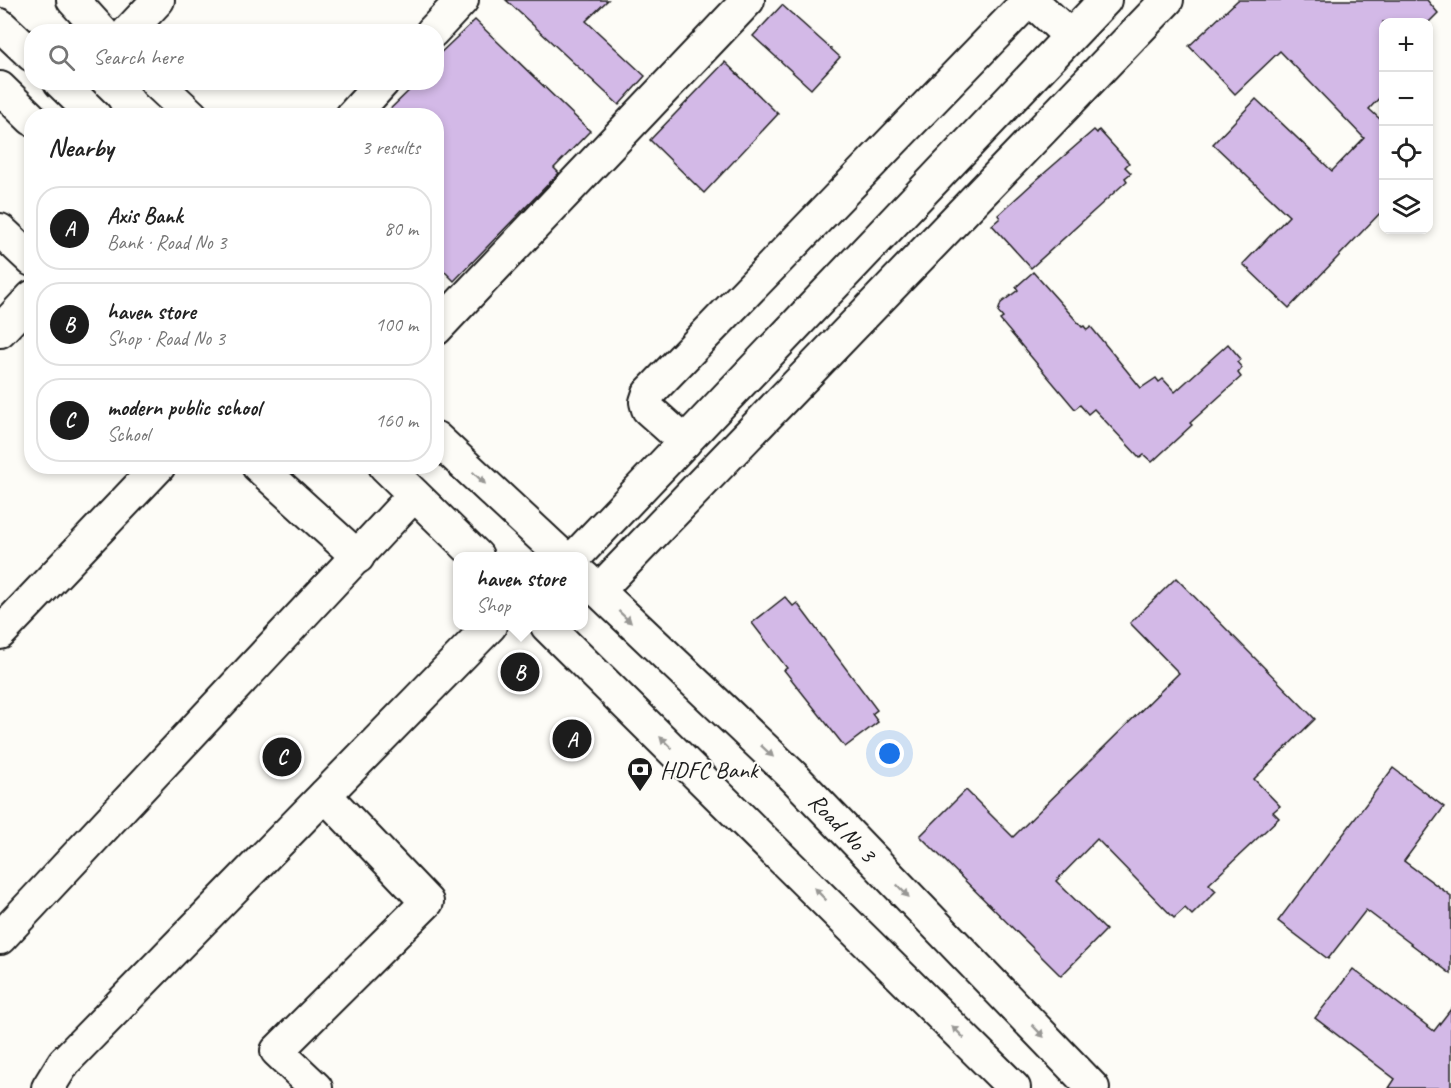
<!DOCTYPE html>
<html lang="en">
<head>
<meta charset="utf-8">
<style>
	:root { --surface:#fff; --page:#f2f2f2; --text:#222; --muted:#767676; --line:#e0e0e0; --accent:#1c1c1c }
	body { margin:0; font-family:Caveat,sans-serif; background:var(--page); color:var(--text) }
	.controls { position:absolute; right:18px; top:18px; display:grid; overflow:hidden; border-radius:12px; box-shadow:0 3px 9px #0003 }
	.controls button { width:54px; height:54px; display:grid; place-items:center; padding:0; border:0; border-bottom:2px solid var(--line); background:var(--surface); color:var(--text); font:30px sans-serif }
	.you { position:absolute; left:890px; top:754px; width:21px; height:21px; margin:-15px; border:4px solid #fff; border-radius:50%; background:#1a73e8; box-shadow:0 0 0 9px #1a73e833 }
	.badge { display:grid; place-items:center; width:39px; height:39px; border-radius:50%; background:var(--accent); color:#fff; font-size:20px; font-weight:700 }
	.pin { position:absolute; translate:-50% -50%; border:3px solid #fff; box-shadow:0 2px 6px #0006 }
	.popup { position:absolute; left:453px; top:552px; width:135px; height:78px; box-sizing:border-box; display:grid; place-content:center; border-radius:12px; background:var(--surface); filter:drop-shadow(0 2px 4px #0005); font-size:20px; white-space:nowrap; color:var(--muted) }
	.popup b { font-size:22px; color:var(--text) }
	.popup::after { content:''; position:absolute; left:50%; top:100%; margin-left:-12px; border:12px solid transparent; border-top-color:var(--surface) }
	.list { margin:0; padding:0; list-style:none }
	h2 { display:flex; justify-content:space-between; align-items:center; height:78px; margin:0; padding:0 24px; font-size:26px }
	h2 small { font-size:20px; font-weight:400; color:var(--muted) }
	.list li { display:grid; grid-template-columns:39px 1fr auto; gap:18px; align-items:center; box-sizing:border-box; height:84px; margin:0 12px 12px; padding:0 12px; border:2px solid var(--line); border-radius:24px }
	.list b { display:block; font-size:22px; white-space:nowrap }
	.list p { margin:0; font-size:20px; white-space:nowrap; color:var(--muted) }
	.list em { font-size:20px; font-style:normal; color:var(--muted) }
	.icon { flex:none; width:33px; height:33px; fill:none; stroke:currentColor; stroke-width:2; stroke-linecap:round; stroke-linejoin:round }
	.map { position:relative; flex:none; width:1451px; height:1088px; overflow:hidden }
	.search { position:absolute; background:var(--surface); box-shadow:0 3px 9px #0003; left:24px; top:24px; width:420px; height:66px; display:flex; align-items:center; gap:15px; box-sizing:border-box; padding:0 21px; border-radius:24px; color:var(--muted); font-size:22px }
	.panel { position:absolute; background:var(--surface); box-shadow:0 3px 9px #0003; left:24px; top:108px; width:420px; height:366px; border-radius:24px }
	.map>svg:first-child { display:block }
	.building { fill:#d3b9e7; stroke:#1c1c1c; stroke-width:1.5 }
	.lines { fill:none; stroke-linecap:round; stroke-linejoin:round }
	.minor-casing { stroke:#1c1c1c; stroke-width:36 }
	.minor { stroke:#fdfcf7; stroke-width:32 }
	.oneway { fill:#989794 }
	.labels { text-anchor:middle; dominant-baseline:central; stroke-width:4.5; stroke-linejoin:round; paint-order:stroke }
	.poi-label { font-size:24px; fill:#1c1c1c; stroke:#fdfcf7; text-anchor:start }
	.street-label { font-size:24px; fill:#1c1c1c; stroke:#fdfcf7 }
</style>
</head>
<body>
<div class="map">
<svg width="1451" height="1088" viewBox="0 0 1451 1088">
	<rect width="100%" height="100%" fill="#fdfcf7"/>
	<filter id="ink" filterUnits="userSpaceOnUse"><feTurbulence type="fractalNoise" baseFrequency=".0167" numOctaves="2"/><feDisplacementMap in="SourceGraphic" scale="12" xChannelSelector="R" yChannelSelector="G"/><feConvolveMatrix kernelMatrix="1 2 1 2 8 2 1 2 1" color-interpolation-filters="sRGB"/></filter>
	<g filter="url(#ink)">
		<g class="building">
			<path d="M506 0H608L586 21 645 76 619 105Z"/>
			<path d="M1238 0H1427L1438 13 1429 22H1383V94L1369 109 1381 120 1383 118V210L1289 308 1243 264 1289 216 1213 144 1256 99 1332 171 1364 138 1280 51 1235 94 1189 46Z"/>
			<path d="M782 5 840 57 811 89 753 36Z"/>
			<path d="M475 20 590 131 554 168 559 173 454 281 436 263V116H383L418 82H436V57Z"/>
			<path d="M725 62 778 114 704 193 650 140Z"/>
			<path d="M1094 130 1097 133 1099 130 1129 163 1125 167 1131 173 1125 178 1127 181 1031 268 992 225 1000 218 998 215 1033 183Z"/>
			<path d="M1033 272 1082 327 1084 326 1087 330 1091 327 1141 388 1156 378 1159 382 1163 379 1175 392 1228 344 1241 359 1237 362 1242 368 1238 373 1241 377 1190 423 1192 425 1152 462 1144 455 1140 458 1094 409 1088 414 1080 405 1075 409 1000 320 1003 318 998 312 1001 303 1018 290 1016 287Z"/>
			<path d="M1176 578 1315 719 1254 779 1280 806 1273 812 1279 818 1209 884 1216 891 1192 915 1185 908 1174 918 1097 839 1056 881 1106 930 1061 976 920 836 966 790 1013 837 1179 673 1130 623Z"/>
			<path d="M785 597 793 606 797 603 877 710 872 714 878 722 845 747 784 670 787 668 752 623Z"/>
			<path d="M1393 768 1444 807 1404 861 1451 896V974L1366 910 1328 959 1278 921Z"/>
			<path d="M1353 969 1434 1031 1451 1009V1088H1389L1395 1079 1315 1018Z"/>
		</g>
		<g class="lines">
			<defs>
				<g id="minor">
					<path d="M73 0 102 32"/>
					<path d="M1031 0 1070 36"/>
					<path d="M0 25 32 55"/>
					<path d="M128 32 158 0"/>
					<path d="M432 32 462 0"/>
					<path d="M60 82 95 116"/>
					<path d="M156 82 192 116"/>
					<path d="M0 88 32 119"/>
					<path d="M352 116 383 82"/>
					<path d="M0 230 32 260"/>
					<path d="M436 329 748 0"/>
					<path d="M0 331 32 297"/>
					<path d="M436 438 562 556"/>
					<path d="M685 442 648 409 646 402 649 393 1029 0"/>
					<path d="M258 466 358 557"/>
					<path d="M385 466 477 556"/>
					<path d="M576 556 1105 0"/>
					<path id="s1" d="M584 577 791 774 1093 1088"/>
					<path d="M598 591 1167 0"/>
					<path d="M547 626 1014 1088"/>
					<path d="M0 633 159 466"/>
					<path d="M0 938 414 495"/>
					<path d="M48 1088 64 1062 490 626"/>
					<path d="M316 1088 277 1051 427 902 325 795"/>
				</g>
			</defs>
			<use href="#minor" class="minor-casing"/>
			<use href="#minor" class="minor"/>
		</g>
		<defs><path id="oneway-solid" d="M-6-.8H1V-3.2L6.5 0L1 3.2V.8H-6Z" transform="scale(1.5)"/></defs>
		<g class="oneway">
			<use href="#oneway-solid" transform="translate(479 478) rotate(43)"/>
			<use href="#oneway-solid" transform="translate(625 617) rotate(43)"/>
			<use href="#oneway-solid" transform="translate(666 743) rotate(-135)"/>
			<use href="#oneway-solid" transform="translate(767 751) rotate(43)"/>
			<use href="#oneway-solid" transform="translate(903 891) rotate(46)"/>
			<use href="#oneway-solid" transform="translate(820 894) rotate(-135)"/>
			<use href="#oneway-solid" transform="translate(1038 1031) rotate(46)"/>
			<use href="#oneway-solid" transform="translate(958 1032) rotate(-135)"/>
		</g>
	</g>
	<defs>
		<symbol id="bank-pin" viewBox="-11 -11 22 30"><path d="M0 17L-7.5 6A9.5 9.5 0 1 1 7.5 6Z" fill="#1c1c1c" stroke="#fdfcf7"/><path d="M-6-4H6V4H-6ZM0-2.3a2.3 2.3 0 1 0 0 4.6a2.3 2.3 0 1 0 0-4.6Z" fill="#fff"/></symbol>
	</defs>
	<g fill-rule="evenodd">
		<use href="#bank-pin" x="625" y="755" width="30" height="40"/>
	</g>
	<g class="labels">
		<g class="poi-label">
			<text x="660" y="770">HDFC Bank</text>
		</g>
		<g class="street-label">
			<text stroke="none"><textPath href="#s1" startOffset="360">Road No 3</textPath></text>
		</g>
	</g>
</svg>
<div class="controls">
<button>+</button>
<button>−</button>
<button><svg class="icon" aria-label="locate" viewBox="0 0 24 24"><circle cx="12" cy="12" r="6"/><path d="M12 2v4M12 18v4M2 12h4M18 12h4"/></svg></button>
<button><svg class="icon" aria-label="layers" viewBox="0 0 24 24"><path d="M12 4l9 5-9 5-9-5zM3 14l9 5 9-5"/></svg></button>
</div>
<div class="you"></div>
<div class="pin badge" style="left:572px;top:739px">A</div>
<div class="pin badge" style="left:520px;top:672px">B</div>
<div class="popup"><b>haven store</b>Shop</div>
<div class="pin badge" style="left:282px;top:757px">C</div>
<div class="search"><svg class="icon" aria-label="search" viewBox="0 0 24 24"><circle cx="10" cy="10" r="6"/><path d="M15 15l6 6"/></svg>Search here</div>
<section class="panel">
<h2>Nearby<small>3 results</small></h2>
<ul class="list">
<li><span class="badge">A</span><div><b>Axis Bank</b><p>Bank · Road No 3</p></div><em>80 m</em></li>
<li><span class="badge">B</span><div><b>haven store</b><p>Shop · Road No 3</p></div><em>100 m</em></li>
<li><span class="badge">C</span><div><b>modern public school</b><p>School</p></div><em>160 m</em></li>
</ul>
</section>
</div>
</body>
</html>
